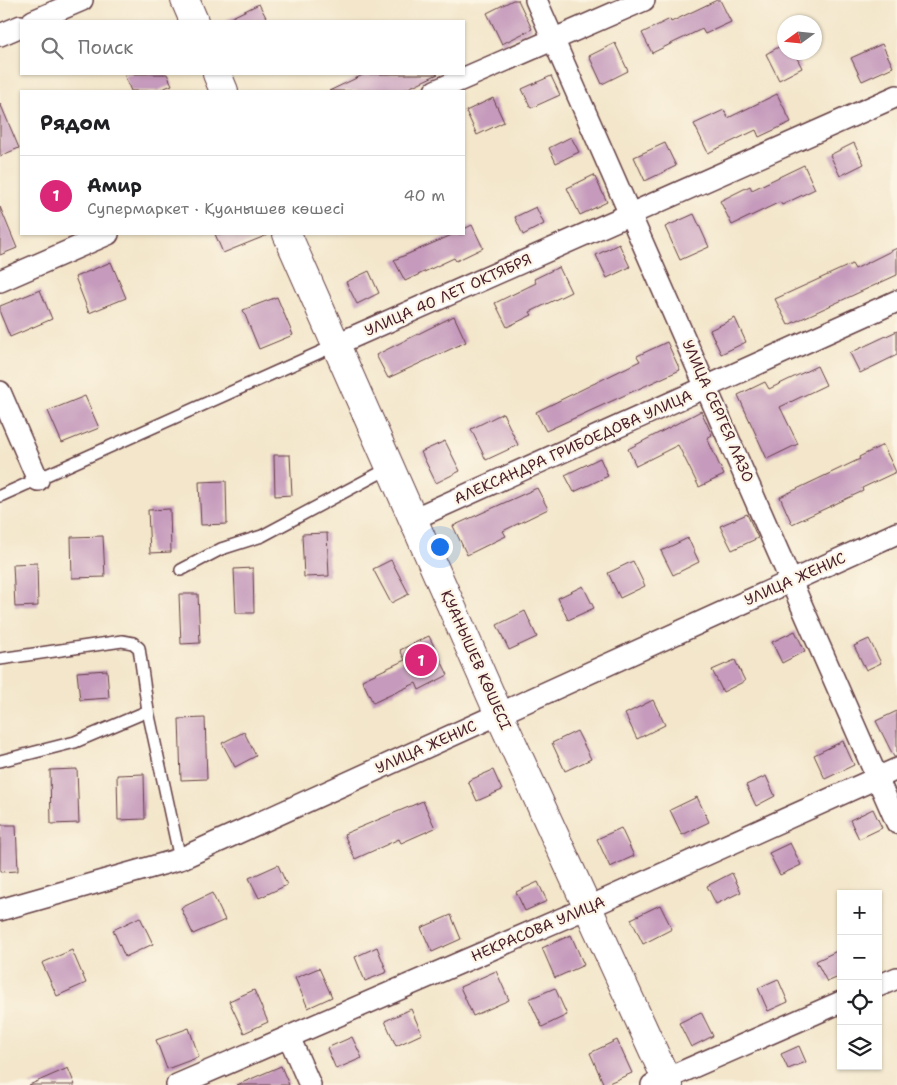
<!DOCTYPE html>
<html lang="ru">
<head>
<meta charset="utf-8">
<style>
	:root { --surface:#fff; --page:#f2f2f2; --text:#202124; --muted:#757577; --line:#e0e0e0; --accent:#db2777 }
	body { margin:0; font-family:"Shantell Sans",sans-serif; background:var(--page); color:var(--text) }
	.controls { position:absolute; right:15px; bottom:15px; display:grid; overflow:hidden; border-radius:0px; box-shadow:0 1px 4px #0004 }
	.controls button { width:45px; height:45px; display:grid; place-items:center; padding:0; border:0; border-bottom:1px solid var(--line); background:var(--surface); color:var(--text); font:25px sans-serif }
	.compass { position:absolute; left:777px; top:15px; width:45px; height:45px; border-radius:50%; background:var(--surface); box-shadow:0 1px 4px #0004; rotate:255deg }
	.you { position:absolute; left:439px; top:546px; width:18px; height:18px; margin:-12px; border:4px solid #fff; border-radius:50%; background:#1a73e8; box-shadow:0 0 0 8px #1a73e833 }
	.badge { display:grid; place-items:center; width:32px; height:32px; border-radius:50%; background:var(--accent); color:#fff; font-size:16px; font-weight:700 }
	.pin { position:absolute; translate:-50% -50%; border:2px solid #fff; box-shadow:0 1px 5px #0006 }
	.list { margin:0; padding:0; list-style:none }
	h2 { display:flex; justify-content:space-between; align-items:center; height:65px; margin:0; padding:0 20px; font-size:21px }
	h2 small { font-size:16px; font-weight:400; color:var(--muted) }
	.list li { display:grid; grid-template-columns:32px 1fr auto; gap:15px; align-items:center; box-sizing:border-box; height:80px; padding:0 20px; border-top:1px solid var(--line) }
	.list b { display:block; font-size:19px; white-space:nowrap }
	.list p { margin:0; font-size:16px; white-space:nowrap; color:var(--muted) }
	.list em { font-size:16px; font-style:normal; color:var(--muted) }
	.icon { flex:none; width:28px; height:28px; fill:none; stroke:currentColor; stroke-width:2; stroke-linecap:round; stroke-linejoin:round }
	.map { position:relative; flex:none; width:897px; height:1085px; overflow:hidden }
	.search { position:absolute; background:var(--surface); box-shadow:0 1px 4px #0004; left:20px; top:20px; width:445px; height:55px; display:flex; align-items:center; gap:12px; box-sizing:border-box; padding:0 18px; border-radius:0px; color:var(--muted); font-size:19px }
	.panel { position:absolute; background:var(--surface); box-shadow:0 1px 4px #0004; left:20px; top:90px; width:445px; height:145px; border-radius:0px }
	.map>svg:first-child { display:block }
	.building { fill:#c59abc }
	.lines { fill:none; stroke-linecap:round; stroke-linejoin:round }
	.service-casing { stroke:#633d43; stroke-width:14 }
	.minor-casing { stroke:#633d43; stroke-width:24 }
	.tertiary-casing { stroke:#633d43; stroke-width:30 }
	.service { stroke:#fff; stroke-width:11 }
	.minor { stroke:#fff; stroke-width:21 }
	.tertiary { stroke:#fff; stroke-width:28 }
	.labels { text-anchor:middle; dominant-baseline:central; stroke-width:4.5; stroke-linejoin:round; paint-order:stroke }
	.street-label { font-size:15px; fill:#4a1f2b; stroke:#fcf5e5 }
</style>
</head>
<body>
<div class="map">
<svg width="897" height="1085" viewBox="0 0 897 1085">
	<rect width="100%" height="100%" fill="#fcf5e5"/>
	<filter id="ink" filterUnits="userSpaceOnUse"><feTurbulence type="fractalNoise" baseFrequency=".02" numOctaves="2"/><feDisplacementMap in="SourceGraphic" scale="10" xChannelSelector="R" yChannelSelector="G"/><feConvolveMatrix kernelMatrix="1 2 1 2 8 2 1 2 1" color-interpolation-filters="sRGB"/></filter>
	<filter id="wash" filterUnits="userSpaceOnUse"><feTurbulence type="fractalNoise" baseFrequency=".0096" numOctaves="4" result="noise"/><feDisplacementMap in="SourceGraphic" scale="20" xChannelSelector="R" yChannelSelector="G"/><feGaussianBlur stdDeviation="1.12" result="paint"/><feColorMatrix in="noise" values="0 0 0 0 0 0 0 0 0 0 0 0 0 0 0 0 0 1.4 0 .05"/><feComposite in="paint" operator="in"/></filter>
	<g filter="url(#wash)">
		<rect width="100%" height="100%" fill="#f3e6ca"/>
		<g id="blocks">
			<g class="building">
				<path d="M513 0H518L532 29 502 44 487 13Z"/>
				<path d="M717 0H720L731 22 705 34 702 29 652 53 642 33 670 19 671 22Z"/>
				<path d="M259 4 268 21H224Z"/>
				<path d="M615 43 628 71 602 84 589 56Z"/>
				<path d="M784 44V52H794L802 68 779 80 766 54Z"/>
				<path d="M882 44 893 67 862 81 851 58Z"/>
				<path d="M124 74H167L172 85 157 91H131Z"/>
				<path d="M365 74H438L402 91H329Z"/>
				<path d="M551 76 560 95 531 108 522 89Z"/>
				<path d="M777 94 791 122 759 137 756 130 708 153 694 124 724 110 728 118Z"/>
				<path d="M493 98 504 122 477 135 466 111Z"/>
				<path d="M0 103 19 148 0 156Z"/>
				<path d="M571 137 579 152 556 163 549 148Z"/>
				<path d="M665 143 676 166 645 181 634 157Z"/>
				<path d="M854 143 864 164 840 176 830 155Z"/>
				<path d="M804 165 815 189 782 205 780 202 732 225 720 201 750 186 752 190Z"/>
				<path d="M594 175 607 202 580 215 567 188Z"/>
				<path d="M0 207 17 248 0 255Z"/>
				<path d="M536 207 544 224 523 235 515 217Z"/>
				<path d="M694 214 709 247 680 260 665 227Z"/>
				<path d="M472 225 483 248 456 261 454 258 405 281 394 260 454 234H464V229Z"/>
				<path d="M215 234H270L223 253Z"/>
				<path d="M619 244 630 267 607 278 596 255Z"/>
				<path d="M897 248V275L788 325 775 299 852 264 855 269Z"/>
				<path d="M111 262 126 298 89 313 75 277Z"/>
				<path d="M559 267 571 292 530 312 532 315 507 327 495 303 536 283 534 279Z"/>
				<path d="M369 271 379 293 357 304 346 282Z"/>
				<path d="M40 290 52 319 10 337 0 313V306Z"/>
				<path d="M277 297 293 335 259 349 243 310Z"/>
				<path d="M454 316 466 342 388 378 376 355Z"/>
				<path d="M735 318 746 342 721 354 710 330Z"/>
				<path d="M897 331V355L860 373 850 353Z"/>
				<path d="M667 342 680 370 546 431 536 412 640 361 637 356Z"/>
				<path d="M817 366 826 385 780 407 798 444 767 459 738 395 765 382 769 389Z"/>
				<path d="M85 396 99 428 62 443 48 411Z"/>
				<path d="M701 411 712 435 707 438 724 475 699 487 678 445 636 466 628 449Z"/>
				<path d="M503 413 518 445 486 460 471 429Z"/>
				<path d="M445 441 460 471 436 483 421 452Z"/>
				<path d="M883 445 896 472 862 488 863 491 792 524 780 497 860 459 859 457Z"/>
				<path d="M274 455H290L292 495 275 496Z"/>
				<path d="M600 458 608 476 574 492 565 475Z"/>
				<path d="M226 481 227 524 201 525 199 482Z"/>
				<path d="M537 488 548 509 503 531 506 536 467 555 453 526Z"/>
				<path d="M170 509 171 552 150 553 148 510Z"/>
				<path d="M747 514 758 538 732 550 720 526Z"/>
				<path d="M327 533 329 576 304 577 302 534Z"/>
				<path d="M103 536 105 577 72 578 71 537Z"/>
				<path d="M688 538 699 562 673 575 661 551Z"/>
				<path d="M391 560 409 594 391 603 373 569Z"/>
				<path d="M633 561 645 586 620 598 608 573Z"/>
				<path d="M37 563 38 606 15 607 13 564Z"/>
				<path d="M253 568 254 613H236L234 569Z"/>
				<path d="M583 586 594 608 568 620 558 598Z"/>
				<path d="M179 594H198L200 643 181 644Z"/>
				<path d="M525 611 537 637 509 650 497 625Z"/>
				<path d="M795 631 805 651 782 663 772 642Z"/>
				<path d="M429 636 448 675 419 690 416 683 373 703 362 680 405 660 400 650Z"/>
				<path d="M869 639 881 663 866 670 854 646Z"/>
				<path d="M735 660 745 681 723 692 712 670Z"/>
				<path d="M107 670 109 698 80 700 77 672Z"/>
				<path d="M653 700 665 725 637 739 625 714Z"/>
				<path d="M897 711V757H894L876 721Z"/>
				<path d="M205 718 207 779 181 780 179 719Z"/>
				<path d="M577 731 591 759 565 771 552 743Z"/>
				<path d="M244 732 256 756 235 767 222 743Z"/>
				<path d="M843 741 854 765 825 779 814 755Z"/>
				<path d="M77 769 79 823 51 824 50 770Z"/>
				<path d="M493 770 502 790 477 801 468 781Z"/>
				<path d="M144 774 145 819 118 820 117 775Z"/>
				<path d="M766 776 775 796 756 806 746 785Z"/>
				<path d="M697 797 709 822 682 835 670 810Z"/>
				<path d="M423 801 435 828 401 843 399 839 355 859 344 834Z"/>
				<path d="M873 809 882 828 859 839 850 820Z"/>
				<path d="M0 825H16L18 871 0 872Z"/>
				<path d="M621 828 634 856 610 867 597 839Z"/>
				<path d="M790 843 801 865 780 875 769 853Z"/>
				<path d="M278 865 287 885 259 898 249 878Z"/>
				<path d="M732 873 741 892 716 904 707 886Z"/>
				<path d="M538 882 547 901 525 911 516 892Z"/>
				<path d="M212 893 225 920 193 934 181 908Z"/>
				<path d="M660 905 672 929 643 944 631 919Z"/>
				<path d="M451 915 461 939 432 952 421 928Z"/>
				<path d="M140 917 153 944 125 957 113 930Z"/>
				<path d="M571 935 584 965 555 978 542 948Z"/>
				<path d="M377 947 387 972 365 981 355 957Z"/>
				<path d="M841 949V976L827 982 816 961Z"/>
				<path d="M72 950 86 983 57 996 42 963Z"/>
				<path d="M319 968 332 997 308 1008 295 978Z"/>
				<path d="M496 971 509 1000 473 1016 460 987Z"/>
				<path d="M778 979 788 1002 768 1011 758 988Z"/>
				<path d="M555 988 567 1015 542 1027 529 999Z"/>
				<path d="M254 990 268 1022 244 1033 229 1001Z"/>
				<path d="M411 1009 422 1034 396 1046 385 1021Z"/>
				<path d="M701 1012 713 1036 691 1047 679 1023Z"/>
				<path d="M189 1028 199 1057 167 1069 156 1040Z"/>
				<path d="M352 1037 362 1058 336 1069 327 1048Z"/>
				<path d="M617 1040 632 1073 604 1085 590 1053Z"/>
				<path d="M799 1046 806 1062 788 1069 781 1054Z"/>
				<path d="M281 1066 289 1085H237Z"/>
				<path d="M68 1068 75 1085H29Z"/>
			</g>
		</g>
	</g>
	<g filter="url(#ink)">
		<use href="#blocks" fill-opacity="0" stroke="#633d43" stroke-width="1"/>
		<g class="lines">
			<defs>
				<g id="service">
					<path d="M0 496 336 345"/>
					<path d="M181 570 221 549 262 536 391 467"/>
					<path d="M0 659 122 641 133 643 139 648 148 711 180 859"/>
					<path d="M0 761 75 742 148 711"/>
				</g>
				<g id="minor">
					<path d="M536 0 897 823"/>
					<path d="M33 21 82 0"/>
					<path d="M0 35 21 26"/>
					<path d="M435 91 644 0"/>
					<path d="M0 281 108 234"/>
					<path d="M337 344 897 96"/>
					<path d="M0 392 38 480"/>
					<path d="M413 519 897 301"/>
					<path d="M0 910 180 859 897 533"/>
					<path d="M878 986 897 978"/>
					<path d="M289 1037 310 1085"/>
					<path d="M177 1085 587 908 897 769"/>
					<path d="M652 1085 841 1002"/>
				</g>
				<g id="tertiary">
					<path d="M185 0 194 21"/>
					<path d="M217 74 224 91"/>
					<path d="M287 234 499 714 669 1085"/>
				</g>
			</defs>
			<use href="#service" class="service-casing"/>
			<use href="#minor" class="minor-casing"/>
			<use href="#tertiary" class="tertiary-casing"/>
			<use href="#service" class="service"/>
			<use href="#minor" class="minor"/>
			<use href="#tertiary" class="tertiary"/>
		</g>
	</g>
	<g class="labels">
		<g class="street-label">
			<text transform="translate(448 295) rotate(-24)">УЛИЦА 40 ЛЕТ ОКТЯБРЯ</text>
			<text transform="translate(718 411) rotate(66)">УЛИЦА СЕРГЕЯ ЛАЗО</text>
			<text transform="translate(573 447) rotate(-24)">АЛЕКСАНДРА ГРИБОЕДОВА УЛИЦА</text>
			<text transform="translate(795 579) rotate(-24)">УЛИЦА ЖЕНИС</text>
			<text transform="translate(476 660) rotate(66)">ҚУАНЫШЕВ КӨШЕСІ</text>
			<text transform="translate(426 747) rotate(-24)">УЛИЦА ЖЕНИС</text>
			<text transform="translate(538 929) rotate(-23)">НЕКРАСОВА УЛИЦА</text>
		</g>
	</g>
</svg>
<div class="controls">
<button>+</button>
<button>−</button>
<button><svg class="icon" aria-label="locate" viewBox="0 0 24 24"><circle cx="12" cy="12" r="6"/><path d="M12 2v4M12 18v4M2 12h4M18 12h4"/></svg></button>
<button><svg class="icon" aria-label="layers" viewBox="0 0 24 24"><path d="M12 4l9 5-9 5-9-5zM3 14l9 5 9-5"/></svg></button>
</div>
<svg class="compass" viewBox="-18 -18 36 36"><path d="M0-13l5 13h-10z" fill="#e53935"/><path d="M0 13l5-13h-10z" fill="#757577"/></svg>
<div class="you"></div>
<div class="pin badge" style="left:421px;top:660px">1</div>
<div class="search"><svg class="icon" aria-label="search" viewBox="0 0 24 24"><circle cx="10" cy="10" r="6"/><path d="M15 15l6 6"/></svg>Поиск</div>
<section class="panel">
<h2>Рядом<small></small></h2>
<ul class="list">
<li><span class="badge">1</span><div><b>Амир</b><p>Супермаркет · Қуанышев көшесі</p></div><em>40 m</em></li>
</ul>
</section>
</div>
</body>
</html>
